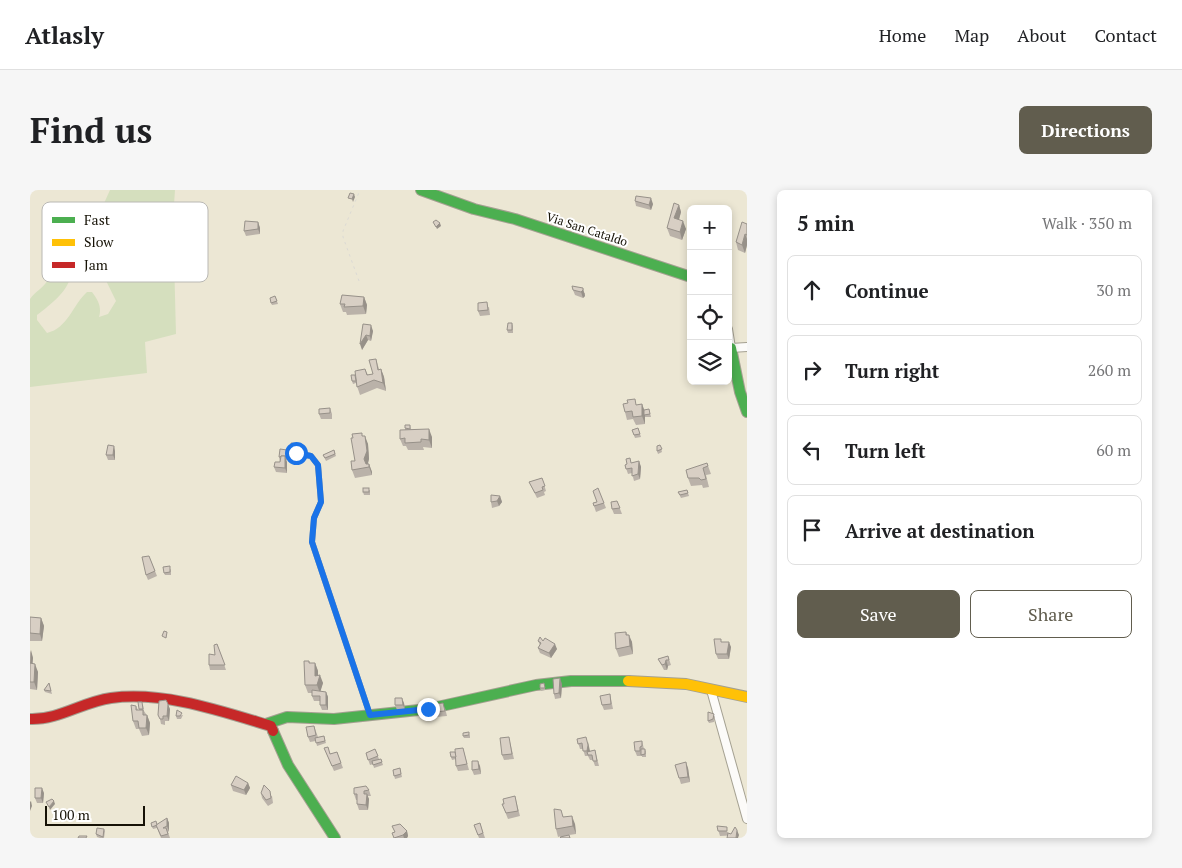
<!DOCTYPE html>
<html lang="en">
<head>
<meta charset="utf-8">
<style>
	:root { --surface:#fff; --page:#f6f6f6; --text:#202124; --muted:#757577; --line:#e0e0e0; --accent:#615d4e }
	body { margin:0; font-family:"PT Serif",serif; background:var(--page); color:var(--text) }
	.controls { position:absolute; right:15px; top:15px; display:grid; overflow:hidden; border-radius:8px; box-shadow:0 2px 8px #0003 }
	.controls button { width:45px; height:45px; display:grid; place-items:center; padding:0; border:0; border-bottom:1px solid var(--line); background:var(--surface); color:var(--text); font:25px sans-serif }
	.scale { position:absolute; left:15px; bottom:12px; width:100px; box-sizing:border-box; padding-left:5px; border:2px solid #161206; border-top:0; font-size:14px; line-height:18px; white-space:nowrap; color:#161206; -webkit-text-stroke:4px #fff; paint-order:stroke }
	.stop { position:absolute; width:15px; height:15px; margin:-11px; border:4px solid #1a73e8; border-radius:50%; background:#fff }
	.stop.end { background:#1a73e8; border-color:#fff; box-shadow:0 1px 5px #0008 }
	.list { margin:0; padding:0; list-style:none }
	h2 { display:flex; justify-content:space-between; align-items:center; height:65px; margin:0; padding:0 20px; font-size:21px }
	h2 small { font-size:16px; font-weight:400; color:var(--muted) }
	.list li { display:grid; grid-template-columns:32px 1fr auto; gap:15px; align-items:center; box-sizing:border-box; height:70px; margin:0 10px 10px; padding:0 10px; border:1px solid var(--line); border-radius:8px }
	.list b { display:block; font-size:19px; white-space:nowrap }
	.list em { font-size:16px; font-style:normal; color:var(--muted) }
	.actions { display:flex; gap:10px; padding:15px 20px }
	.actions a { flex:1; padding:11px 0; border:1px solid var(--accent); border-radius:8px; text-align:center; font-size:18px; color:var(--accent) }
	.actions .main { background:var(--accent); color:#fff }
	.icon { flex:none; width:28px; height:28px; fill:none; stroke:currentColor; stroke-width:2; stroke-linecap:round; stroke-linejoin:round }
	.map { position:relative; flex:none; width:717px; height:648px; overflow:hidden; border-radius:8px }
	header { display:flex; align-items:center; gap:30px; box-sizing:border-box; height:70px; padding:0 25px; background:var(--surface); border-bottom:1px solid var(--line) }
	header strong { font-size:24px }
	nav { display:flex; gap:28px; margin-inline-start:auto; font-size:18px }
	.intro { display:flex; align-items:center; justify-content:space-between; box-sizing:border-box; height:120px; padding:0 30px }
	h1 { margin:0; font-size:35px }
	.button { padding:12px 22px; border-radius:8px; background:var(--accent); color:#fff; font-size:18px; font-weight:700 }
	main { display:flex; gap:30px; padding:0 30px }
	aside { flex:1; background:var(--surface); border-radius:8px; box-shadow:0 2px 8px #0003 }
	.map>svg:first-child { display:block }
	.green { fill:#d5dfbe }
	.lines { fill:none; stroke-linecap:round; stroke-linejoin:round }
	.lane-casing { stroke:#a4a091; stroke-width:6 }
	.street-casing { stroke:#a4a091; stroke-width:10 }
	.fast-casing { stroke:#a4a091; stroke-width:12 }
	.slow-casing { stroke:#a4a091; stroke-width:12 }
	.jam-casing { stroke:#a4a091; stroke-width:12 }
	.path { stroke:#dbd9d4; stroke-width:1; stroke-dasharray:2.5 4; stroke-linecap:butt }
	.lane { stroke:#fcfbf9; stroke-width:4 }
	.street { stroke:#fcfbf9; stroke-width:8 }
	.fast { stroke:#4caf50; stroke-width:10 }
	.slow { stroke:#ffc107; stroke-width:10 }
	.jam { stroke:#c62828; stroke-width:10 }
	.wall { fill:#bab2a9 }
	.shaded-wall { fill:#979189 }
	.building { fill:#d8cfc4; stroke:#979189 }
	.route { stroke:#1a73e8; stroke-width:6 }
	.labels { text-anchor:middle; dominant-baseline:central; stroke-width:4; stroke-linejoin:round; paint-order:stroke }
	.street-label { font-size:12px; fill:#161206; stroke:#fff }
	.key { fill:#fff; stroke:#b9b8b4; stroke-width:1 }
	.key-label { font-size:14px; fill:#161206 }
</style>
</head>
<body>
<header>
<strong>Atlasly</strong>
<nav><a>Home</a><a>Map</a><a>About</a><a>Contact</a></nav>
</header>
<div class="intro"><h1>Find us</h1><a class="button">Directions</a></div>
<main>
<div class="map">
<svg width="717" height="648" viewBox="0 0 717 648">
	<rect width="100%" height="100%" fill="#ece7d4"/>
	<path class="green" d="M80 0H145L143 29 146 144 115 152 117 183 0 197V109C5 101 17 96 19 87 23 76 14 65 26 57 33 59 34 61 37 67 51 92 25 111 7 125V130L17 143C38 138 42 116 57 102H62C68 110 72 117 69 127L78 124 86 111 64 66 66 31Z"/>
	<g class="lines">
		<defs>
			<path id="lane" d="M266 263 281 266 288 275 291 312 284 328 282 352 340 525"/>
			<g id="street">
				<path d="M698 139 701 158 717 157"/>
				<path d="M681 500 717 629"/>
			</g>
			<g id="fast">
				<path d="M391 0 444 19 485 29 661 87"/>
				<path d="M701 158 710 202 717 222"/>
				<path d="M236 534 257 527 304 529 398 519 506 495 541 491H598"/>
				<path d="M243 541 258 575 305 648"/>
			</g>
			<path id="slow" d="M598 491 656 494 717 507"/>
			<path id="jam" d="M0 529C29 530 52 512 81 508 134 501 191 521 241 536L243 541"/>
		</defs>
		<use href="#lane" class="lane-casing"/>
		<use href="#street" class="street-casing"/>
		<use href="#fast" class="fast-casing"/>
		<use href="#slow" class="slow-casing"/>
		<use href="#jam" class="jam-casing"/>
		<path class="path" d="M329 91 313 47V41L330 0"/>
		<use href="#lane" class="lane"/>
		<use href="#street" class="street"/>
		<use href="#fast" class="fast"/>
		<use href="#slow" class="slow"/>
		<use href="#jam" class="jam"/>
	</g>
	<g class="wall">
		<path d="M605 11 623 14 621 20 606 16Z"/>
		<path d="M649 15 651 22 649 30 656 39 652 50 640 46 637 38Z"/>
		<path d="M228 32 230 38V44L216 46 214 41Z"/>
		<path d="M717 34V55L715 63 708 60 706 52Z"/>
		<path d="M543 100 555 103V106L553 108 545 105Z"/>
		<path d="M245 106 248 114 242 115 241 113Z"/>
		<path d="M334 107 337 115 336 124 317 125 316 122H313L310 114Z"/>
		<path d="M459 117 460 125 450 126 448 121Z"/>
		<path d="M482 133 483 136V143H478L477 140Z"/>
		<path d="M333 134 343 141 341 151 338 150 332 160Z"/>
		<path d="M346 169 349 179H351L354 187 356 201 347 198 330 205 326 193 323 194 322 191 325 185 335 179 338 185 343 184Z"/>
		<path d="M612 214 614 220 619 219 621 227H615V226V234L606 235 603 229 597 230 595 222 607 215Z"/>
		<path d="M300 218 302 224V229H291L289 224Z"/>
		<path d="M380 235 381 240 402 247V258L393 257 394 260H378L376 256H373L370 249 375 240V238Z"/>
		<path d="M608 238 611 247 605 248 602 240Z"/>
		<path d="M333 246 338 254 339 269 338 274H339L342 282V285L325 288 322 280Z"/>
		<path d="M630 255 632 262 628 264 627 261Z"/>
		<path d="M268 256 267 260 262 259 261 257Z"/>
		<path d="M257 260 258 263V270H256L257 283 246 282 244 277 250 272 249 267Z"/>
		<path d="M304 260 306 266 296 271 293 265Z"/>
		<path d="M85 261V270H78L76 265Z"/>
		<path d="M609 271 611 277 610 289 604 291 602 283 598 284 595 275Z"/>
		<path d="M677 273 681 284 676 285 679 297 673 298 672 295 661 296 658 288Z"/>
		<path d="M512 288 516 301 514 302 515 305 507 308 499 292Z"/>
		<path d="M340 300V305H334L333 302Z"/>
		<path d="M657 300 659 306 651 308 648 302Z"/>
		<path d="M470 306 472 312 469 316 462 318 461 312Z"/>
		<path d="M587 311 592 324H584L582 319Z"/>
		<path d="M563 313H574L576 318 566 322Z"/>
		<path d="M119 366 127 386 118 390 116 385Z"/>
		<path d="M141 379V385H135L134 383Z"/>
		<path d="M0 427 11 428 14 436 12 451H0Z"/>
		<path d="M596 442 602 452 603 464 589 467 586 459Z"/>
		<path d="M508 451H513L527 459 521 468 510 463 508 458 510 455Z"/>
		<path d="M692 452 701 457 699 469H688L686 464Z"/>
		<path d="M187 454 196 480H180L179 475 185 465Z"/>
		<path d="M0 460 3 468V474L8 482 7 500 0 499Z"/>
		<path d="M638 466 641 475 638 476 637 480H634L628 469Z"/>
		<path d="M279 471 280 473H285L288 481V485L293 493 290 501 296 502 298 507V520H292L290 515V511H284L282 506V503H278L275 495Z"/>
		<path d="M19 493 22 504 15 502 14 500Z"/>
		<path d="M532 494 531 508 525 509 524 504Z"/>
		<path d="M515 496V500L511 501 510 498Z"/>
		<path d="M580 504 583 519 574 520 572 515Z"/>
		<path d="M374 513 375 520H367L365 515Z"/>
		<path d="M113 515 114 521 116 524V525H117L120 533 119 545 112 546 109 539H106L103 531 106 516 108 520H109V519Z"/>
		<path d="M399 515 415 518 417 526 406 527 401 520Z"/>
		<path d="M140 519 139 531H135V535L131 534 130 529Z"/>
		<path d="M153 525 151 529H147L146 526Z"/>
		<path d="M685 526 684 532 679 533 678 531Z"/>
		<path d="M284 536 288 547 294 546 296 553 287 556 286 551 280 552 278 547Z"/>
		<path d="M440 545V548H434L433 546Z"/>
		<path d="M547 549 560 561 565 560 569 576H565L563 570H560L558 566H555L553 559H550Z"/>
		<path d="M612 551 614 559 616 561V567H612V566H607L605 561Z"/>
		<path d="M480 552 484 569 474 570 472 565Z"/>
		<path d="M294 558 301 564 307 562 313 578 304 581Z"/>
		<path d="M433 558 439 580 428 581 426 576V569L422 570 421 567 425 562Z"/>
		<path d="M345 559 349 569 352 572 353 575 344 578 343 574 340 575 336 563Z"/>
		<path d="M645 575 658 578 660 592 651 594Z"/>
		<path d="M450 576 451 584 444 585 442 580Z"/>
		<path d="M370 578 372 587 365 589 363 580Z"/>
		<path d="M218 593 220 598 216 605 203 601 201 595Z"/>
		<path d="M324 598 339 600 341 606H337L339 609 338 620H329L327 614V610H326L324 604Z"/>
		<path d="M14 603 13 613H7L5 608Z"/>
		<path d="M231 603 242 606 243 613 238 616 232 608Z"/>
		<path d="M485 606 490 626 478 629 472 614H474Z"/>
		<path d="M534 627 545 634 546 644 539 645 540 648H531V646L528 647 526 639Z"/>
		<path d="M137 628 139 633V641L138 642 140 648H131L127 638 123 639 121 633 127 635Z"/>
		<path d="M450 633 455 648H449L444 635Z"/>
		<path d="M362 636 377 641 378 646 377 648H364L365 642Z"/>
		<path d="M687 636 698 642V644L709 645 690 646Z"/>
		<path d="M74 639 75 641 74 648H70L67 647 66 644Z"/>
	</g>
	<g class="shaded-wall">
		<path d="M324 4 325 7 323 12 322 9Z"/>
		<path d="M621 8 623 14 621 20 619 15Z"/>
		<path d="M649 15 651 22 647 36 644 28Z"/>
		<path d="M653 31 656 39 652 50 650 42Z"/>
		<path d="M228 32 230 38V44L228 39Z"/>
		<path d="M410 33 411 36 407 39 406 37Z"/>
		<path d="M715 44 717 49V55L715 63 712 55Z"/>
		<path d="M553 98 555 106 553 108 551 102Z"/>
		<path d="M334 107 337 115 336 124 333 116Z"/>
		<path d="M341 135 343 141 341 151 340 146Z"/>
		<path d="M336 145 338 150 332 160 330 154Z"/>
		<path d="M351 179 354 187 356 201 353 193Z"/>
		<path d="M612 214 615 222V234L612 226Z"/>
		<path d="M399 239 402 247V258L399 250Z"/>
		<path d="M335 246 338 254 339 269 337 276 334 269Z"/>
		<path d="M84 256 85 261V270L83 265Z"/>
		<path d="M255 266 257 272V283L255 278Z"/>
		<path d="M609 271 611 277 610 289 608 284Z"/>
		<path d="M339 274 342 282V285L339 277Z"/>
		<path d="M470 306 472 312 469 316 467 311Z"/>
		<path d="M11 428 14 436 12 451 10 444Z"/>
		<path d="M599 445 602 452 603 464 600 456Z"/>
		<path d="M699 452 701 457 699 469 697 464Z"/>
		<path d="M525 454 527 459 521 468 519 463Z"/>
		<path d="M1 460 3 468 1 481 0 477Z"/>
		<path d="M636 470 638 476 637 480 635 474Z"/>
		<path d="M285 473 288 481V491L290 485 293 493 290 503 287 495 285 486Z"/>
		<path d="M5 474 8 482 7 500 4 492Z"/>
		<path d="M530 488 532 494 531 508 529 503Z"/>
		<path d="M296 502 298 507V520L296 515Z"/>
		<path d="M372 508 374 513 375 520 373 515Z"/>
		<path d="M138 514 140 519 139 531 137 526Z"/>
		<path d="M117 525 120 533 119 545 116 538Z"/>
		<path d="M558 552 560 561 559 566 557 561Z"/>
		<path d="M448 571 450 576 451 584 449 579Z"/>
		<path d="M656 572 658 578 660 592 658 587Z"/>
		<path d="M218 593 220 598 216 605 214 600Z"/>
		<path d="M12 598 14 603 13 613 11 608Z"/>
		<path d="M337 604 339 609 338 620 336 615Z"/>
		<path d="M1 611 2 616 0 621V624V612Z"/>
		<path d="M24 611 25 614 20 620 19 617Z"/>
		<path d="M542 626 545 634 546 644 543 636Z"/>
		<path d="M137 628 139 633V641L137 636Z"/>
		<path d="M707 640 709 645 708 648H706Z"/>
		<path d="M377 641 378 646 377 648H374L373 645Z"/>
	</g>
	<g class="building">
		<path d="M320 3 324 4 322 9 318 8Z"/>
		<path d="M606 6 621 8 619 15 605 11Z"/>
		<path d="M644 13 649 15 644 28 653 31 650 42 637 38Z"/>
		<path d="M406 30 410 33 406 37 403 32Z"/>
		<path d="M215 31 228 32V39L214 41Z"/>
		<path d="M712 32 717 34V45L715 44 712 55 706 52Z"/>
		<path d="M542 96 553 98V100L551 102 543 100Z"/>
		<path d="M312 105 334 107 333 116 314 117 315 114H310Z"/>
		<path d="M245 106 247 111 241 113 240 108Z"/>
		<path d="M457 112 458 120 448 121V113Z"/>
		<path d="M478 133H482V140H477Z"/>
		<path d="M333 134 341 135 340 146 336 145 330 154Z"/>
		<path d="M346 169 348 180 351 179 353 193 344 190 327 197 325 181 335 179 337 185 343 184 339 170Z"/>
		<path d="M321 185H325L326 191H322Z"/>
		<path d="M605 209 606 215 612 214V226L603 227 602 221 595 222 593 214 598 213 597 210Z"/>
		<path d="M300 218V223L289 224V219Z"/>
		<path d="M619 219 620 224 614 225V220Z"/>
		<path d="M375 235H380V239L375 238Z"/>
		<path d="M608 238 610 244 604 245 602 240Z"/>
		<path d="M399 239V250L391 249V252L375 253V248L370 249V240Z"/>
		<path d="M332 243V246H335L337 261 334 269 336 274H339V277L322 280 321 271H325L321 248H323L322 244Z"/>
		<path d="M261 253 267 254 266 257H261Z"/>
		<path d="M78 255 84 256 83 265H76Z"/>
		<path d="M630 255 632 259 627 261V256Z"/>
		<path d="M250 259 257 260V267H255V266H251L250 267H249Z"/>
		<path d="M304 260 305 264 295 268 293 265Z"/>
		<path d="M251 266H255V278L244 277 245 272H250Z"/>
		<path d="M600 268 601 273 609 271 608 284 602 286V278L596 279 595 275 597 274 596 269Z"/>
		<path d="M677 273 678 276 673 278 676 289 671 290 669 288H658L656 280Z"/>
		<path d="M512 288 515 296 512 297 513 300 505 303 499 292Z"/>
		<rect x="333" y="298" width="6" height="4"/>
		<path d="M568 298 574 313 564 316 563 313 567 312 563 301Z"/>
		<path d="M657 300 658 303 650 305 648 302Z"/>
		<path d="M461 305 470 306 467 311 461 312Z"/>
		<path d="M587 311 590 318 582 319 581 312Z"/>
		<path d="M119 366 125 381 116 385 112 367Z"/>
		<path d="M140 376V382L134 383 133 377Z"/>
		<path d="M0 427 11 428 10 444 0 443Z"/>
		<path d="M134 441 137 442 136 448 132 446Z"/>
		<path d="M596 442V445H599L600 456 586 459 585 443Z"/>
		<path d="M510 447 513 451 515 448 525 454 519 463 508 458 511 453 508 451Z"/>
		<path d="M684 449H691V452H699L697 464H686Z"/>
		<path d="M187 454 195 475H179V464L185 465 184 455Z"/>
		<path d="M638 466 639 470H636L635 474 632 475 628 469Z"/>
		<path d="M274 471H279V473H285V486L290 485 287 495H275Z"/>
		<path d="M0 473 5 474 4 492H0Z"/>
		<path d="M530 488 529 503 524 504 523 489Z"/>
		<path d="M19 493 21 501 14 500Z"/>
		<path d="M514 493 515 498H510V494Z"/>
		<path d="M282 500 296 502V515H290V506H282Z"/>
		<path d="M580 504 581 514 572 515 570 506Z"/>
		<path d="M365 508H372L373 515H365Z"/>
		<path d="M136 510 138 514 137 526H133V529H130L128 525 129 511Z"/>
		<path d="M108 512H112L113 519H109Z"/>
		<path d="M413 513 415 521 404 522 399 515Z"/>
		<path d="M101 515 106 516V520H113V525H117L116 538H109L108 531H103Z"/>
		<path d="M147 520 152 523 150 526H146Z"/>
		<path d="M678 522 684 524 683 529 678 531Z"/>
		<path d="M284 536 286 545 278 547 276 537Z"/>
		<path d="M439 542V545L433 546V543Z"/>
		<path d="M294 546 295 551 286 553 285 548Z"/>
		<path d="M479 547 482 564 472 565 470 548Z"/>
		<path d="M556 547 558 555 557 561H553L552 553 548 554 547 549Z"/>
		<path d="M612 551V556L610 557V561H605L604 552Z"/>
		<path d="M298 557 300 564 307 562 311 573 302 576 294 558Z"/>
		<path d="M433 558 437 574 426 576 425 559Z"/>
		<path d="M345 559 348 566 338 570 336 563Z"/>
		<path d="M611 559H615V564L611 565Z"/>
		<path d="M565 560 567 571H563L562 565H558L557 562Z"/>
		<path d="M420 562H425L426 567H421Z"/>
		<path d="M351 569 352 572 343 575 342 571Z"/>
		<path d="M442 571H448L449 579 442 580Z"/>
		<path d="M656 572 658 587 649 588 645 575Z"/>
		<path d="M370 578 371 584 364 586 363 580Z"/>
		<path d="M206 586 218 593 214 600 201 595Z"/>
		<path d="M234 595 240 601 241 608 236 610 231 603Z"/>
		<path d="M336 596 339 600 334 601V604H337L336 615 327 614V604H324V598Z"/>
		<path d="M5 598H12L11 608H5Z"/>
		<path d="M485 606 488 621 476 623 472 614H474L473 609Z"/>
		<path d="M22 609 24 611 19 617 16 612Z"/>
		<path d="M524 619 531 620 533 627 542 626 543 636 526 639Z"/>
		<path d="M137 628V636L133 638H136L138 644 131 646 126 635Z"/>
		<path d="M126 631 127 635 122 637 121 633Z"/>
		<path d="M450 633 453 643 448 645 444 635Z"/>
		<path d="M370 634 377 641 373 645 364 648 362 643 365 642 362 636Z"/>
		<path d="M687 636 697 637V641H688Z"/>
		<path d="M705 637 707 640 706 648H697L698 643 701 644Z"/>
		<path d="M67 638 74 639 73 647 66 644Z"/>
		<path d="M539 645 540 648H531L530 647Z"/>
		<path d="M49 646H57L56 648H48Z"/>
	</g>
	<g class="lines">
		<path class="route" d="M266 263 281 266 288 275 291 312 284 328 282 352 340 525 398 519"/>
	</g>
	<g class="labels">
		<g class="street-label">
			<text transform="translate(557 39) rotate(18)">Via San Cataldo</text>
		</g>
	</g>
	<rect x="12" y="12" width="166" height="80" rx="8" class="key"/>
	<rect x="22" y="27" width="23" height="6" fill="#4caf50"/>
	<rect x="22" y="49" width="23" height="7" fill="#ffc107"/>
	<rect x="22" y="72" width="23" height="6" fill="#c62828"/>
	<g class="key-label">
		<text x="54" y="35">Fast</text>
		<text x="54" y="57">Slow</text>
		<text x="54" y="80">Jam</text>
	</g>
</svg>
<div class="controls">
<button>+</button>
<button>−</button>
<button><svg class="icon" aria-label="locate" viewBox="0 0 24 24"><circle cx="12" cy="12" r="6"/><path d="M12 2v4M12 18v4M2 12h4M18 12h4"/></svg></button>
<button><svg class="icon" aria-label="layers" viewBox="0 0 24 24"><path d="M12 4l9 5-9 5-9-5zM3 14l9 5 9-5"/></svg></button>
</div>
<div class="scale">100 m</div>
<div class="stop" style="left:266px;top:263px"></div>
<div class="stop end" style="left:398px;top:519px"></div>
</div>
<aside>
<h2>5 min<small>Walk · 350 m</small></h2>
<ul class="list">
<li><svg class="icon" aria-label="ahead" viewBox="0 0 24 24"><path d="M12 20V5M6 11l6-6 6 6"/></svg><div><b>Continue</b></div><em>30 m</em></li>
<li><svg class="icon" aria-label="right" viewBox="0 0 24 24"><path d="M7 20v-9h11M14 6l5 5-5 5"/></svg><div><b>Turn right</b></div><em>260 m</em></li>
<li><svg class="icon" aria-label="left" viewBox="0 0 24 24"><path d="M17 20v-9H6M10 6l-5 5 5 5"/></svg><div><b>Turn left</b></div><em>60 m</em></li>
<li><svg class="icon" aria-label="arrive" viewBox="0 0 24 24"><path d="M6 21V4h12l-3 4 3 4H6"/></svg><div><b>Arrive at destination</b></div></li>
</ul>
<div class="actions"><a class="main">Save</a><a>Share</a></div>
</aside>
</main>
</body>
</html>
